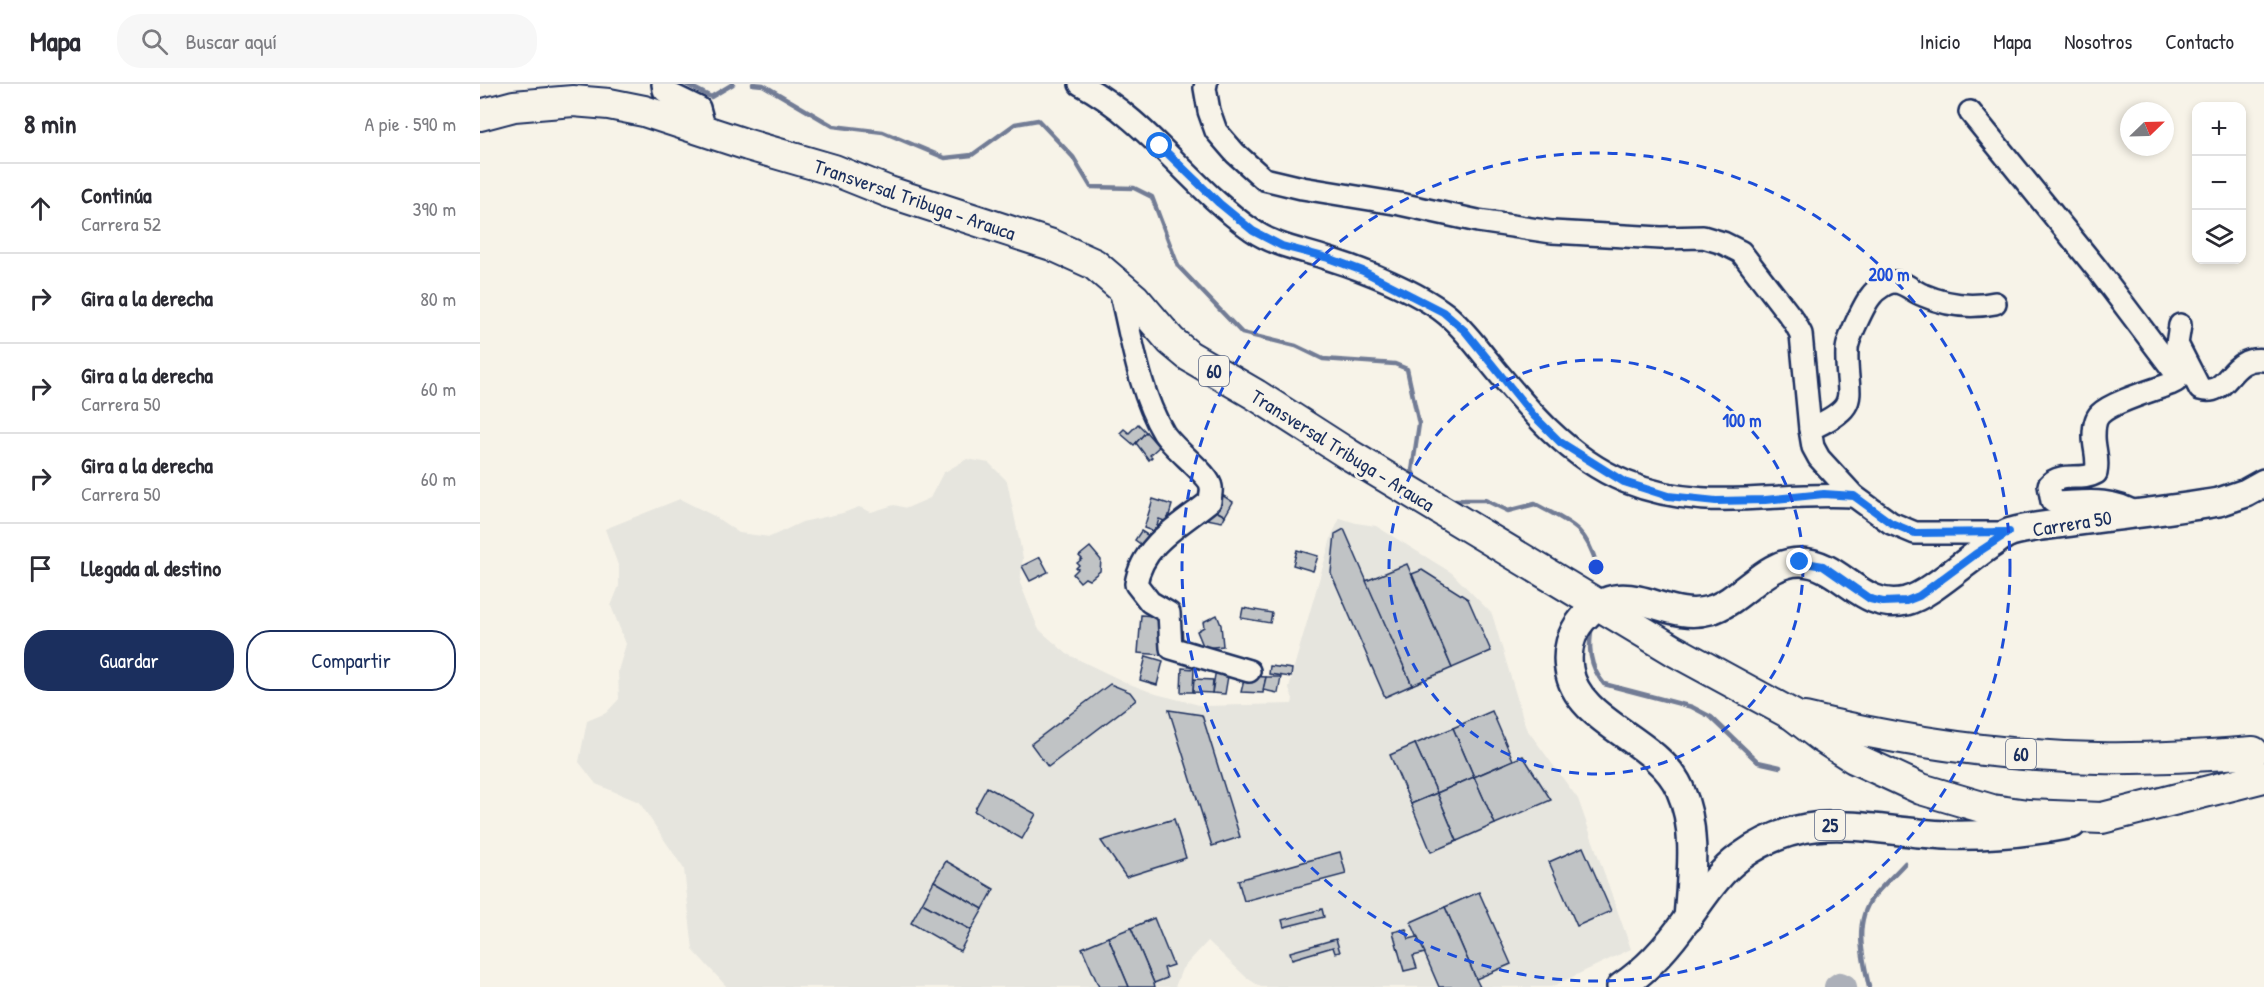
<!DOCTYPE html>
<html lang="es">
<head>
<meta charset="utf-8">
<style>
	:root { --surface:#fff; --page:#f7f7f7; --text:#2b2b33; --muted:#7c7c81; --line:#e1e1e2; --accent:#1b2f5e }
	body { margin:0; font-family:"Patrick Hand",sans-serif; background:var(--page); color:var(--text) }
	.controls { position:absolute; right:18px; top:18px; display:grid; overflow:hidden; border-radius:12px; box-shadow:0 3px 9px #0003 }
	.controls button { width:54px; height:54px; display:grid; place-items:center; padding:0; border:0; border-bottom:2px solid var(--line); background:var(--surface); color:var(--text); font:30px sans-serif }
	.compass { position:absolute; left:1640px; top:18px; width:54px; height:54px; border-radius:50%; background:var(--surface); box-shadow:0 3px 9px #0003; rotate:67deg }
	.stop { position:absolute; width:18px; height:18px; margin:-14px; border:4px solid #1a73e8; border-radius:50%; background:#fff }
	.stop.end { background:#1a73e8; border-color:#fff; box-shadow:0 2px 6px #0008 }
	.list { margin:0; padding:0; list-style:none }
	h2 { display:flex; justify-content:space-between; align-items:center; height:78px; margin:0; padding:0 24px; font-size:26px }
	h2 small { font-size:20px; font-weight:400; color:var(--muted) }
	.list li { display:grid; grid-template-columns:39px 1fr auto; gap:18px; align-items:center; box-sizing:border-box; height:90px; padding:0 24px; border-top:2px solid var(--line) }
	.list b { display:block; font-size:22px; white-space:nowrap }
	.list p { margin:0; font-size:20px; white-space:nowrap; color:var(--muted) }
	.list em { font-size:20px; font-style:normal; color:var(--muted) }
	.actions { display:flex; gap:12px; padding:18px 24px }
	.actions a { flex:1; padding:14px 0; border:2px solid var(--accent); border-radius:24px; text-align:center; font-size:21px; color:var(--accent) }
	.actions .main { background:var(--accent); color:#fff }
	.icon { flex:none; width:33px; height:33px; fill:none; stroke:currentColor; stroke-width:2; stroke-linecap:round; stroke-linejoin:round }
	.map { position:relative; flex:none; width:1784px; height:903px; overflow:hidden }
	header { display:flex; align-items:center; gap:36px; box-sizing:border-box; height:84px; padding:0 30px; background:var(--surface); border-bottom:2px solid var(--line) }
	header strong { font-size:28px }
	nav { display:flex; gap:33px; margin-inline-start:auto; font-size:21px }
	.search { width:420px; height:54px; background:var(--page); display:flex; align-items:center; gap:15px; box-sizing:border-box; padding:0 21px; border-radius:24px; color:var(--muted); font-size:22px }
	main { display:flex }
	aside { flex:1; background:var(--surface) }
	.map>svg:first-child { display:block }
	.built { fill:#e6e5de }
	.lines { fill:none; stroke-linecap:round; stroke-linejoin:round }
	.stream { stroke:#727c95; stroke-width:4.5 }
	.river { stroke:#acb0b9; stroke-width:26 }
	.building { fill:#c0c3c5; stroke:#1b2f5e; stroke-width:1.5 }
	.minor-casing { stroke:#1b2f5e; stroke-width:26 }
	.major-casing { stroke:#1b2f5e; stroke-width:32 }
	.highway-casing { stroke:#1b2f5e; stroke-width:34 }
	.minor { stroke:#f7f3e8; stroke-width:21 }
	.major { stroke:#f7f3e8; stroke-width:27 }
	.highway { stroke:#f7f3e8; stroke-width:30 }
	.route { stroke:#1a73e8; stroke-width:8 }
	.ring { fill:none; stroke:#1d4ed8; stroke-width:3; stroke-dasharray:10 8 }
	.labels { text-anchor:middle; dominant-baseline:central; stroke-width:6; stroke-linejoin:round; paint-order:stroke }
	.shield { fill:#f7f3e8; stroke:#5d6a87; stroke-width:1.5 }
	.shield-label { font-size:18px; font-weight:bold; fill:#1b2f5e }
	.street-label { font-size:20px; fill:#1b2f5e; stroke:#f7f3e8 }
	.centre { fill:#1d4ed8; stroke:#f7f3e8; stroke-width:3 }
	.ring-label { font-size:18px; text-anchor:middle; font-weight:bold; fill:#1d4ed8; stroke:#f7f3e8; stroke-width:6; stroke-linejoin:round; paint-order:stroke }
</style>
</head>
<body>
<header>
<strong>Mapa</strong>
<div class="search"><svg class="icon" aria-label="search" viewBox="0 0 24 24"><circle cx="10" cy="10" r="6"/><path d="M15 15l6 6"/></svg>Buscar aquí</div>
<nav><a>Inicio</a><a>Mapa</a><a>Nosotros</a><a>Contacto</a></nav>
</header>
<main>
<aside>
<h2>8 min<small>A pie · 590 m</small></h2>
<ul class="list">
<li><svg class="icon" aria-label="ahead" viewBox="0 0 24 24"><path d="M12 20V5M6 11l6-6 6 6"/></svg><div><b>Continúa</b><p>Carrera 52</p></div><em>390 m</em></li>
<li><svg class="icon" aria-label="right" viewBox="0 0 24 24"><path d="M7 20v-9h11M14 6l5 5-5 5"/></svg><div><b>Gira a la derecha</b></div><em>80 m</em></li>
<li><svg class="icon" aria-label="right" viewBox="0 0 24 24"><path d="M7 20v-9h11M14 6l5 5-5 5"/></svg><div><b>Gira a la derecha</b><p>Carrera 50</p></div><em>60 m</em></li>
<li><svg class="icon" aria-label="right" viewBox="0 0 24 24"><path d="M7 20v-9h11M14 6l5 5-5 5"/></svg><div><b>Gira a la derecha</b><p>Carrera 50</p></div><em>60 m</em></li>
<li><svg class="icon" aria-label="arrive" viewBox="0 0 24 24"><path d="M6 21V4h12l-3 4 3 4H6"/></svg><div><b>Llegada al destino</b></div></li>
</ul>
<div class="actions"><a class="main">Guardar</a><a>Compartir</a></div>
</aside>
<div class="map">
<svg width="1784" height="903" viewBox="0 0 1784 903">
	<rect width="100%" height="100%" fill="#f7f3e8"/>
	<filter id="ink" filterUnits="userSpaceOnUse"><feTurbulence type="fractalNoise" baseFrequency=".0167" numOctaves="2"/><feDisplacementMap in="SourceGraphic" scale="12" xChannelSelector="R" yChannelSelector="G"/><feConvolveMatrix kernelMatrix="1 2 1 2 8 2 1 2 1" color-interpolation-filters="sRGB"/></filter>
	<g filter="url(#ink)">
		<path class="built" d="M487 375 509 379 527 397 543 474 540 499 558 544 563 549 587 570 647 599 676 610 723 622 812 620 813 615 809 605 814 583 852 451 860 434 876 439 896 442 972 489 1012 530 1046 644 1098 715 1151 865 1071 903H781L767 894 728 857 702 885 695 903H247L213 866 204 785 159 718 116 700 99 678 107 637 126 629 139 615 138 587 146 560 131 522 139 502V484L125 445 200 415 234 432 259 449 290 453 322 438 363 429 379 423 391 428 414 421 427 424 450 414 463 389Z"/>
		<g class="lines">
			<g class="stream">
				<path d="M206 0 231 13 253 0"/>
				<path d="M273 0 283 1 353 42 403 48 465 74 492 71 535 40 558 36 593 73 611 103 654 104 672 113 698 182 762 249 816 262 843 275 915 280 927 285 939 340 932 387 937 396"/>
				<path d="M970 416H1005L1028 427 1055 420C1089 439 1106 442 1117 482"/>
				<path d="M1112 541C1108 563 1109 582 1124 600L1212 623 1231 633 1278 678 1300 683"/>
				<path d="M1389 903C1383 874 1373 839 1393 813 1403 801 1415 790 1425 779"/>
			</g>
			<path class="river" d="M1357 903 1360 901 1364 903"/>
		</g>
		<g class="building">
			<path d="M658 340 666 348 654 361 640 349 644 345 649 349Z"/>
			<path d="M666 348 679 363 670 371 672 373 669 376 656 359Z"/>
			<path d="M742 411 753 418 745 432 733 425Z"/>
			<path d="M673 415 692 421 687 438 679 435 675 448 664 444Z"/>
			<path d="M730 424 745 432 742 438 722 434Z"/>
			<path d="M864 445 932 601 905 613 851 489 855 450Z"/>
			<path d="M661 447 669 452 662 461 655 456Z"/>
			<path d="M610 463 621 476 620 487 609 496 605 494 600 498 593 490 598 485 596 484 599 481 597 479 602 475 599 472Z"/>
			<path d="M817 466 838 472 833 487 813 481Z"/>
			<path d="M560 473 568 488 550 497 542 482Z"/>
			<path d="M927 480 972 584 932 601 886 497Z"/>
			<path d="M942 486 988 515 1011 567 972 584 932 490Z"/>
			<path d="M763 524 792 529 790 539 761 534Z"/>
			<path d="M661 531 687 533 684 571 658 569Z"/>
			<path d="M737 531 741 541 743 562 724 564 717 547 724 543 723 538Z"/>
			<path d="M666 572 683 577 677 601 660 596Z"/>
			<path d="M790 582 812 585 811 593 789 590Z"/>
			<path d="M702 584 714 585 713 608H701Z"/>
			<path d="M736 585 749 586 745 610 732 609Z"/>
			<path d="M765 592 786 593 783 609 761 608Z"/>
			<path d="M786 593H801L798 609 783 606Z"/>
			<path d="M714 595 733 596 732 609 713 608Z"/>
			<path d="M630 600 650 608 656 616 568 683 551 660Z"/>
			<path d="M689 626 722 631 760 753 732 762Z"/>
			<path d="M1012 627 1033 676 994 693 973 644Z"/>
			<path d="M973 644 994 693 957 709 935 660Z"/>
			<path d="M935 660 957 709 931 720 910 671Z"/>
			<path d="M1043 672 1071 716 1015 740 994 693Z"/>
			<path d="M994 693 1015 740 977 757 957 709Z"/>
			<path d="M507 703 556 730 542 755 494 727Z"/>
			<path d="M957 709 977 757 951 768 931 720Z"/>
			<path d="M694 735 706 774 646 793 621 757Z"/>
			<path d="M1103 763 1131 827 1097 842 1069 778Z"/>
			<path d="M860 768 866 790 764 817 758 796Z"/>
			<path d="M466 777 514 805 503 825 454 797Z"/>
			<path d="M454 797 503 825 491 846 442 819Z"/>
			<path d="M999 808 1031 880 996 895 965 823Z"/>
			<path d="M442 819 491 846 480 867 431 839Z"/>
			<path d="M965 823 996 895 1000 903H959L931 838Z"/>
			<path d="M842 825 844 833 804 843 802 836Z"/>
			<path d="M674 834 693 881 684 884 687 894 674 899 651 844Z"/>
			<path d="M651 844 674 899 675 903H649L628 853Z"/>
			<path d="M926 845 929 855 937 853 945 869 933 872 937 884 924 887 913 848Z"/>
			<path d="M628 853 649 903H619L602 864Z"/>
			<path d="M856 855 860 868 855 869 853 863 812 875 810 868Z"/>
		</g>
		<g class="lines">
			<defs>
				<g id="minor">
					<path d="M183 0 184 6 188 9 219 24 225 46"/>
					<path d="M600 0C667 35 710 103 772 146 795 162 823 166 849 175 884 186 937 207 966 230 982 243 993 258 1006 274 1045 322 1087 374 1146 398 1226 430 1293 407 1374 412"/>
					<path d="M726 0 725 4 729 27 736 47 755 69 784 95 822 104 920 120 998 137 1072 148 1181 154 1223 153 1243 159 1261 168 1314 237 1321 250 1330 345 1333 363 1339 374 1374 412 1411 439 1435 449H1529"/>
					<path d="M1490 28 1617 185 1697 291 1696 297 1690 300C1674 306 1632 318 1620 330 1615 335 1614 345 1614 352 1614 366 1619 373 1616 389 1601 398 1581 387 1569 401L1572 417 1576 419C1603 418 1632 413 1655 429"/>
					<path d="M639 202C651 249 658 306 683 348 692 364 730 391 731 403 732 407 730 413 730 417 701 441 662 460 656 500L670 518 689 529 691 564 769 587"/>
					<path d="M1700 241 1697 260 1720 305C1750 314 1748 271 1784 276"/>
					<path d="M1330 345C1385 320 1365 314 1367 266 1367 256 1385 219 1391 212 1395 206 1407 198 1414 198 1425 198 1434 208 1443 211 1466 221 1491 224 1515 219"/>
				</g>
				<g id="major">
					<path d="M1208 835C1211 793 1218 745 1200 705 1178 655 1096 639 1089 585 1086 567 1091 549 1102 536 1144 486 1183 540 1230 526 1262 517 1285 477 1321 478 1361 479 1382 528 1426 517 1449 512 1490 473 1513 459 1518 455 1524 450 1531 448 1550 442 1573 441 1593 438 1642 431 1691 426 1739 418L1766 409 1784 399"/>
					<path d="M1141 903C1168 885 1189 861 1207 835 1224 812 1237 790 1260 773 1330 722 1389 748 1466 751 1508 752 1551 748 1592 740"/>
				</g>
				<g id="highway">
					<path d="M0 31 34 22 93 17 129 20 164 27 268 61 354 86 409 108 572 161 614 180 655 215 691 257 709 272 776 311 868 370 1195 567 1313 631 1343 654 1374 674 1441 705 1512 726 1548 731 1622 734 1784 693"/>
					<path d="M1325 634C1421 657 1519 672 1618 674 1670 675 1721 672 1773 668"/>
				</g>
			</defs>
			<use href="#minor" class="minor-casing"/>
			<use href="#major" class="major-casing"/>
			<use href="#highway" class="highway-casing"/>
			<use href="#minor" class="minor"/>
			<use href="#major" class="major"/>
			<use href="#highway" class="highway"/>
		</g>
	</g>
	<g class="lines" filter="url(#ink)">
		<path class="route" d="M680 62 739 119 773 147 802 162 848 174 883 187 963 228 985 247 1053 331 1080 358 1144 398 1188 412 1236 417 1285 416 1344 410 1374 412 1411 439 1435 449 1529 448 1497 469 1439 512 1426 517 1403 518 1390 515 1343 482 1320 478"/>
	</g>
	<g class="ring">
		<circle cx="1116" cy="483" r="207"/>
		<circle cx="1116" cy="483" r="414"/>
	</g>
	<g class="labels">
		<g class="shield">
			<rect x="719" y="272" width="30" height="30" rx="4.5"/>
			<rect x="1526" y="655" width="30" height="30" rx="4.5"/>
			<rect x="1335" y="726" width="30" height="30" rx="4.5"/>
		</g>
		<g class="shield-label">
			<text x="734" y="287">60</text>
			<text x="1541" y="670">60</text>
			<text x="1350" y="741">25</text>
		</g>
		<g class="street-label">
			<text transform="translate(435 115) rotate(19)">Transversal Tribuga - Arauca</text>
			<text transform="translate(863 366) rotate(32)">Transversal Tribuga - Arauca</text>
			<text transform="translate(1592 439) rotate(-9)">Carrera 50</text>
		</g>
	</g>
	<circle cx="1116" cy="483" r="9" class="centre"/>
	<g class="ring-label">
		<text x="1409" y="197">200 m</text>
		<text x="1262" y="343">100 m</text>
	</g>
</svg>
<div class="controls">
<button>+</button>
<button>−</button>
<button><svg class="icon" aria-label="layers" viewBox="0 0 24 24"><path d="M12 4l9 5-9 5-9-5zM3 14l9 5 9-5"/></svg></button>
</div>
<svg class="compass" viewBox="-18 -18 36 36"><path d="M0-13l5 13h-10z" fill="#e53935"/><path d="M0 13l5-13h-10z" fill="#7c7c81"/></svg>
<div class="stop" style="left:680px;top:62px"></div>
<div class="stop end" style="left:1320px;top:478px"></div>
</div>
</main>
</body>
</html>
